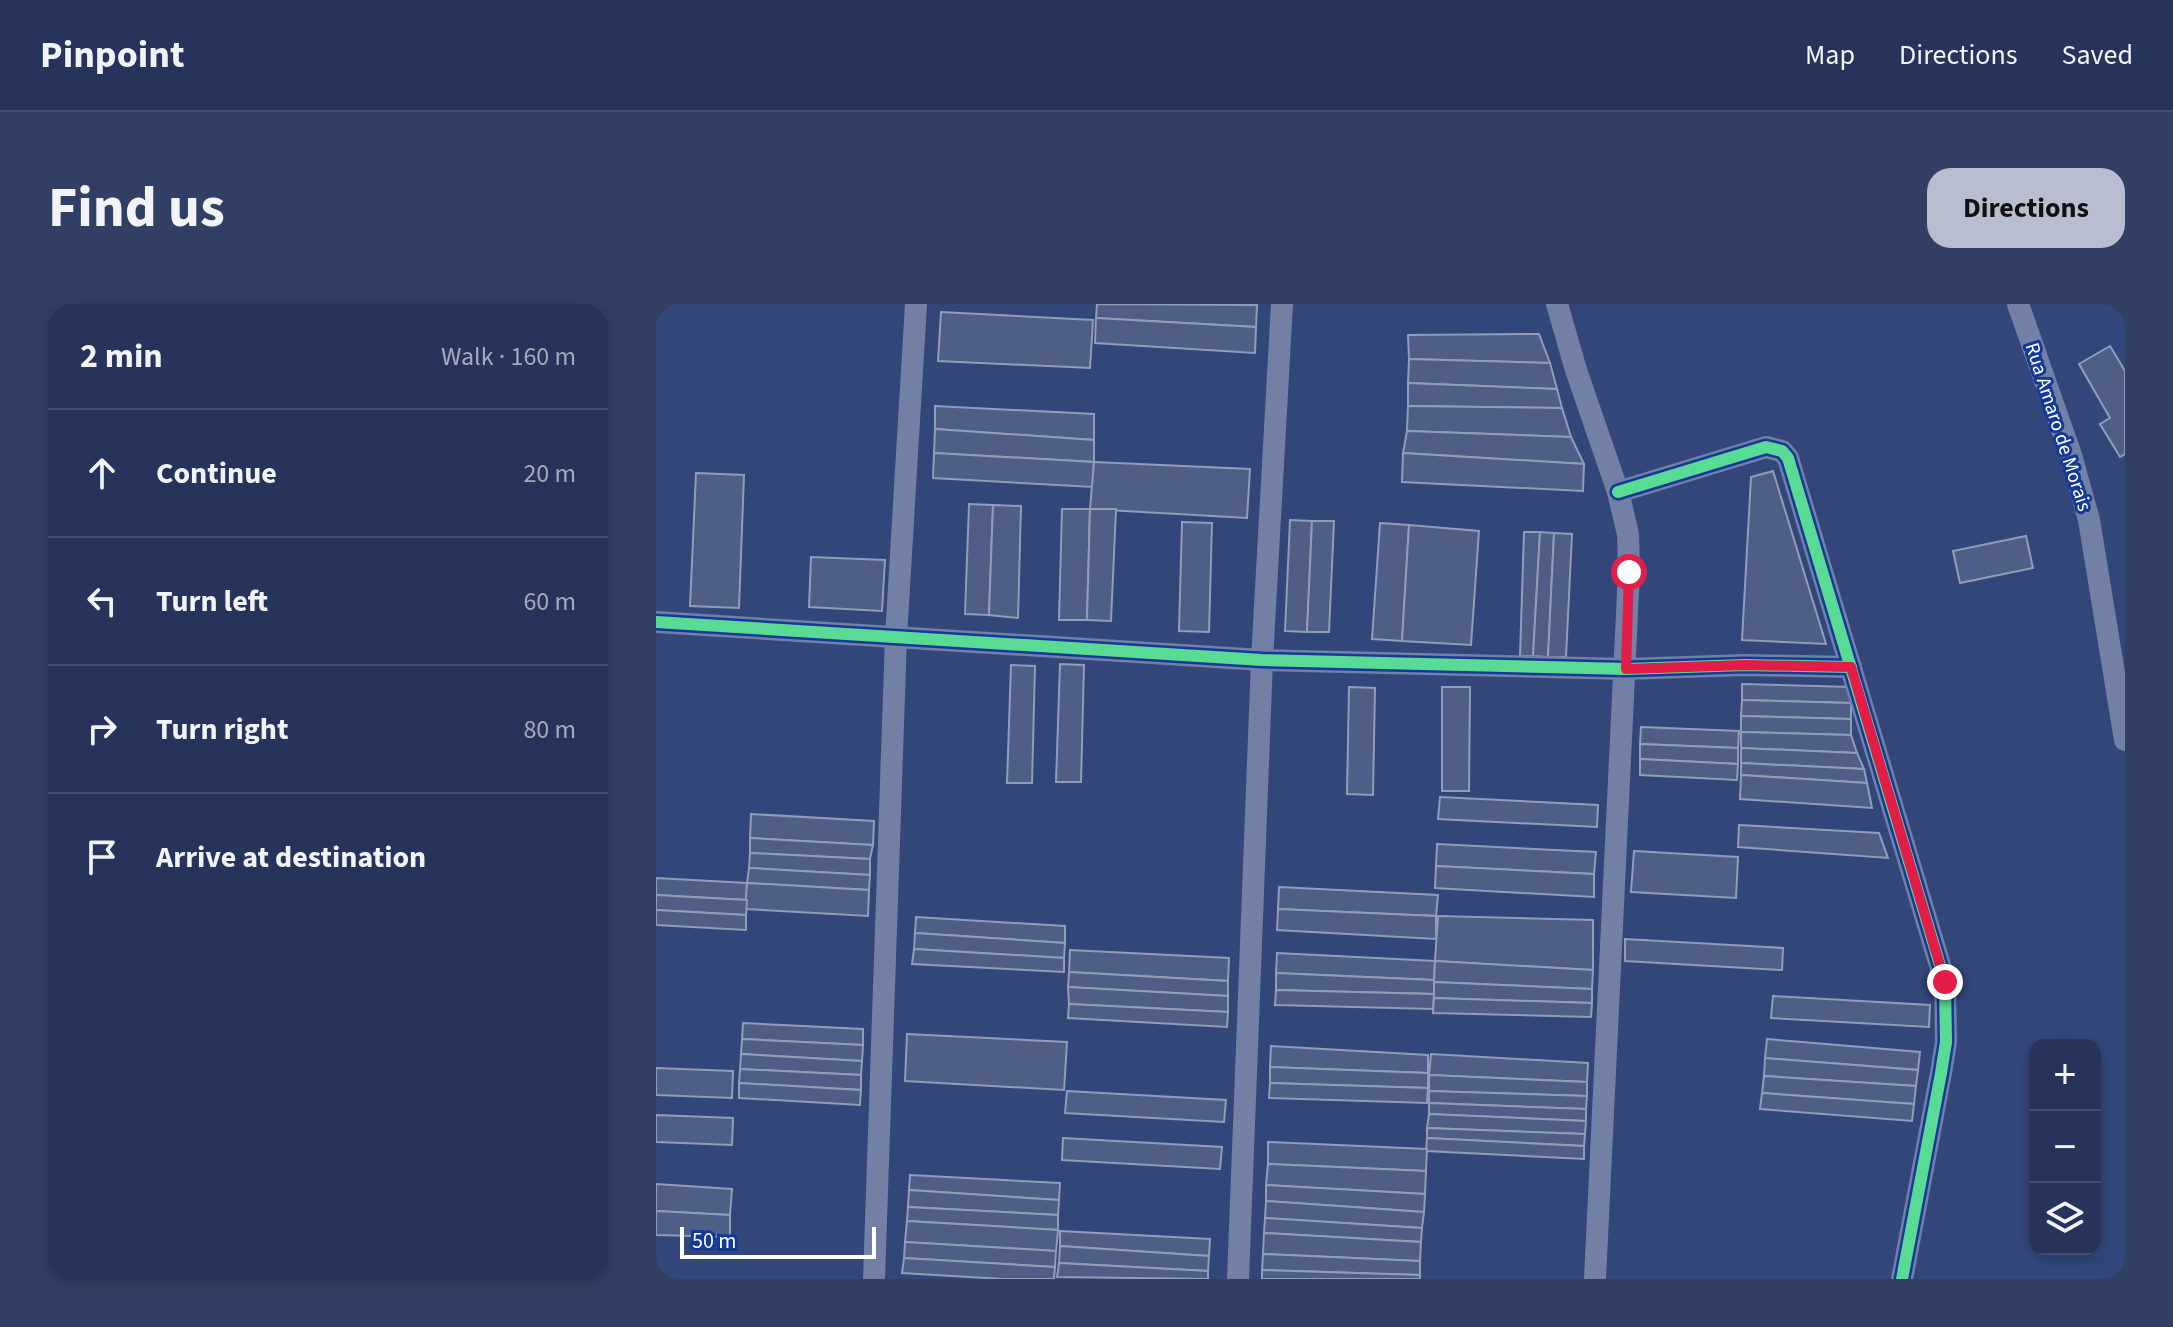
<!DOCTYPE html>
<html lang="en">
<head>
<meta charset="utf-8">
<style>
	:root { --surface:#26345c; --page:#323f65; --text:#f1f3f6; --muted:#a4aabb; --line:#424f72; --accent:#b8bed0 }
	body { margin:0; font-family:"Source Sans 3",sans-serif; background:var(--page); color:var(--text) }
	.controls { position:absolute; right:24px; bottom:24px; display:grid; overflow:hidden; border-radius:16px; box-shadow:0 4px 12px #0003 }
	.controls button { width:72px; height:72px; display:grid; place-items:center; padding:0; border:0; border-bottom:2px solid var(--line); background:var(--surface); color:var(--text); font:40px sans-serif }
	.scale { position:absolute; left:24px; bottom:20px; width:196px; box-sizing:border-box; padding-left:8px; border:4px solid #fff; border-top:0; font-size:22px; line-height:28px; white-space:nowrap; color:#fff; -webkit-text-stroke:6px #153998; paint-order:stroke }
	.stop { position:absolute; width:24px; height:24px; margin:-18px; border:6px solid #e11d48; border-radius:50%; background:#fff }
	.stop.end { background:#e11d48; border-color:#fff; box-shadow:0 2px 8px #0008 }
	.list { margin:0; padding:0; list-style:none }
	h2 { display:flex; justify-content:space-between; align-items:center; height:104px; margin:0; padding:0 32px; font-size:34px }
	h2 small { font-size:26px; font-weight:400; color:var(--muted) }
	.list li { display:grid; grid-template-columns:52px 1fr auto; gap:24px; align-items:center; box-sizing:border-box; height:128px; padding:0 32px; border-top:2px solid var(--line) }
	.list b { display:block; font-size:30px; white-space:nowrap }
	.list em { font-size:26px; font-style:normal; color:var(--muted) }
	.icon { flex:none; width:44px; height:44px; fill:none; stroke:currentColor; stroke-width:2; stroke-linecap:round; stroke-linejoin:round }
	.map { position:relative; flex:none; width:1469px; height:975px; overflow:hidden; border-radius:24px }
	header { display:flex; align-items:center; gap:48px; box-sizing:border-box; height:112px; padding:0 40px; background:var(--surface); border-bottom:2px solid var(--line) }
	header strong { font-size:38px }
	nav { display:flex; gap:44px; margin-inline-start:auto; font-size:28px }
	.intro { display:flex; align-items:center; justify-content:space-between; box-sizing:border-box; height:192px; padding:0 48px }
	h1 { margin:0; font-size:56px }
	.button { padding:20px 36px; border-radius:24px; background:var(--accent); color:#111; font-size:28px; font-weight:700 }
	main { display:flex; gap:48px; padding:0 48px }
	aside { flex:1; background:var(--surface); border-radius:24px; box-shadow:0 4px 12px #0003 }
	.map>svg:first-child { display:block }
	.building { fill:#4e5e87; stroke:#919cb9; stroke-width:2 }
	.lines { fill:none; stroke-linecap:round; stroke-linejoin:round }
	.minor { stroke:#7280a5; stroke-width:22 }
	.cycleway-casing { stroke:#153998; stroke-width:17 }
	.cycleway { stroke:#5adb95; stroke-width:12 }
	.route { stroke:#e11d48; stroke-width:10 }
	.labels { text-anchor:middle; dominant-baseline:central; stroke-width:6; stroke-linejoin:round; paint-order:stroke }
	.street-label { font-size:20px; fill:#fff; stroke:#153998 }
</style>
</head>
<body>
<header>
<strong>Pinpoint</strong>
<nav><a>Map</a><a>Directions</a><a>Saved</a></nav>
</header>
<div class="intro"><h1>Find us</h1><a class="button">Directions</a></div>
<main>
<aside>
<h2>2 min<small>Walk · 160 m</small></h2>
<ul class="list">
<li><svg class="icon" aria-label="ahead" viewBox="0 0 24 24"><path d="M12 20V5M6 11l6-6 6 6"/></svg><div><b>Continue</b></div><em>20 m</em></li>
<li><svg class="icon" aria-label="left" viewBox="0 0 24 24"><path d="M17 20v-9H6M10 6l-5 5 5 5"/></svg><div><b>Turn left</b></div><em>60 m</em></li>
<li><svg class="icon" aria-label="right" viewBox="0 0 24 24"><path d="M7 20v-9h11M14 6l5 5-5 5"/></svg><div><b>Turn right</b></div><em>80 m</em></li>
<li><svg class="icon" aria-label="arrive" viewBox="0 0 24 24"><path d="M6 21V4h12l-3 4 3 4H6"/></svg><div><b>Arrive at destination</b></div></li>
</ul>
</aside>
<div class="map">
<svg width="1469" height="975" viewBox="0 0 1469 975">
	<rect width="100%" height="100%" fill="#33467a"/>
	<g class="building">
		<path d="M441 0 601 1 600 23 440 14Z"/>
		<path d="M285 8 437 16 434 64 282 57Z"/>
		<path d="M440 14 600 23 599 49 439 39Z"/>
		<path d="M883 30 894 59 753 55 752 31Z"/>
		<path d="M1454 42 1469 67V150L1464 153 1444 120 1454 114 1423 60Z"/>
		<path d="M753 55 894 59 901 85 752 79Z"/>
		<path d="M752 79 901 85 906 104 752 102Z"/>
		<path d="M279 102 438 110V136L279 125Z"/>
		<path d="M752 102 906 104 915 133 751 127Z"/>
		<path d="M279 125 438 136V158L278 149Z"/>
		<path d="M751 127 915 133 928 160 747 149Z"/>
		<path d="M278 149 438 158 437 183 277 174Z"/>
		<path d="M747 149 928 160 927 187 746 178Z"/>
		<path d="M438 158 594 165 591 214 434 205Z"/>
		<path d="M1117 167 1170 340 1086 336 1095 173Z"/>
		<path d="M40 169 88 171 83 304 34 302Z"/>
		<path d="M313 200 337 201 333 311 309 310Z"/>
		<path d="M337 201 365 202 362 314 333 311Z"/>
		<path d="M406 205H434L431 316H403Z"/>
		<path d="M434 205H460L455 317 431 316Z"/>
		<path d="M634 216 656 217 651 328 629 327Z"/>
		<path d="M656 217H678L673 328H651Z"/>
		<path d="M526 218 556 219 553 328 523 327Z"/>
		<path d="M724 219 753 221 746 337 716 335Z"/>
		<path d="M753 221 823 227 815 341 746 337Z"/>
		<path d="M868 228H884L877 352H864Z"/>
		<path d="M884 228 898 229 892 353 877 352Z"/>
		<path d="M898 229 916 230 910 353H892Z"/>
		<path d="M1370 232 1377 264 1304 279 1297 247Z"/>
		<path d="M155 253 229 256 226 307 153 303Z"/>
		<path d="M404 360 428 361 425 478H400Z"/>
		<path d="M355 361 379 362 376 479H351Z"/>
		<path d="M1086 380 1196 383 1195 399 1086 396Z"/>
		<path d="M693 383 719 384 717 491 691 490Z"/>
		<path d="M786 383H814L813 487H786Z"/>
		<path d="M1086 396 1195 399V415L1085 412Z"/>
		<path d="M1085 412 1195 415V431L1085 428Z"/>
		<path d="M985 423 1083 427 1082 444 984 440Z"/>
		<path d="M1085 428 1195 431 1201 449 1085 444Z"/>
		<path d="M984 440 1082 444V460L984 455Z"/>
		<path d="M1085 444 1201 449 1208 465 1085 459Z"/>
		<path d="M984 455 1082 460 1081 476 984 471Z"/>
		<path d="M1085 459 1208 465 1211 479 1085 471Z"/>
		<path d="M1085 471 1211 479 1216 504 1084 495Z"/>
		<path d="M784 493 942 501 941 523 782 515Z"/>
		<path d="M95 510 218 517 217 541 94 534Z"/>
		<path d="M1083 521 1223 529 1232 554 1082 543Z"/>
		<path d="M94 534 217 541 214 555 94 549Z"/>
		<path d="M781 540 940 548 938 570 780 562Z"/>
		<path d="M978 547 1082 553 1080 594 975 588Z"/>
		<path d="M94 549 214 555V571L93 564Z"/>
		<path d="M780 562 938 570V593L779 584Z"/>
		<path d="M93 564 214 571 213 586 91 579Z"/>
		<path d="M0 574 91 579V596L0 591Z"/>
		<path d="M91 579 213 586 212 612 89 605Z"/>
		<path d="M623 583 782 591 780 612 622 605Z"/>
		<path d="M0 591 91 596 90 611 0 606Z"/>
		<path d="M622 605 780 612V635L621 626Z"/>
		<path d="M0 606 90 611V626L0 621Z"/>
		<path d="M782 612 937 616V666L779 657Z"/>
		<path d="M260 613 409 622V639L259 629Z"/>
		<path d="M259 629 409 639 408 654 258 645Z"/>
		<path d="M969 635 1127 644 1126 666 969 657Z"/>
		<path d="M258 645 408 654V668L256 660Z"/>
		<path d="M414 646 573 654 572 677 413 668Z"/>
		<path d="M621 649 779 657 778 676 620 669Z"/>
		<path d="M779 657 937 666 936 685 778 678Z"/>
		<path d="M413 668 572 677V692L412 683Z"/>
		<path d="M620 669 778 676V690L620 686Z"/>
		<path d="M778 678 936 685V699L778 694Z"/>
		<path d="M412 683 572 692V708L413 700Z"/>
		<path d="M620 686 778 690 777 705 619 701Z"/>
		<path d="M1117 692 1274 701 1273 723 1115 714Z"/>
		<path d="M778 694 936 699 935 713 777 709Z"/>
		<path d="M413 700 572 708 571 723 412 714Z"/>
		<path d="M87 719 207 725V741L86 735Z"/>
		<path d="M251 730 411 738 408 786 249 777Z"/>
		<path d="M86 735 207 741 206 757 85 750Z"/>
		<path d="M1111 735 1264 748 1262 766 1109 754Z"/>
		<path d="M615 742 772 751V769L614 763Z"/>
		<path d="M85 750 206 757 205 771 84 765Z"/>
		<path d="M775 750 932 759 931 778 773 771Z"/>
		<path d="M1109 754 1262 766 1260 782 1108 772Z"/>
		<path d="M614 763 772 769V784L614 779Z"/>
		<path d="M0 764 77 767 76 794 0 791Z"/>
		<path d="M84 765 205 771V786L83 779Z"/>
		<path d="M773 771 931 778V792L773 787Z"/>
		<path d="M1108 772 1260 782 1258 800 1106 789Z"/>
		<path d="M83 779 205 786 204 801 83 794Z"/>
		<path d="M614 779 772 784 771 799 613 794Z"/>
		<path d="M411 787 570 796 568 818 409 809Z"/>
		<path d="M773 787 931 792 930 805 773 799Z"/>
		<path d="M1106 789 1258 800 1256 817 1104 805Z"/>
		<path d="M773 799 930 805V817L773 810Z"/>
		<path d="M773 810 930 817 929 830 771 824Z"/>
		<path d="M0 811 77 814 76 841 0 838Z"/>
		<path d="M771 824 929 830 928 842 771 834Z"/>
		<path d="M407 834 566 843 564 865 406 856Z"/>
		<path d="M771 834 928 842V855L770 847Z"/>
		<path d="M612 838 771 845 770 867 612 860Z"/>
		<path d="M612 860 770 867 769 890 610 881Z"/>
		<path d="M254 871 404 879 403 896 253 886Z"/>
		<path d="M0 880 76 885 74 911 0 907Z"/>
		<path d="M610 881 769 890 768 908 610 897Z"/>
		<path d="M253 886 403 896 402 911 252 903Z"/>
		<path d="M610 897 768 908 766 924 609 914Z"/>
		<path d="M252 903 402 911V926L251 917Z"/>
		<path d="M0 907 74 911V933L0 931Z"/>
		<path d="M609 914 766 924 765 938 608 929Z"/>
		<path d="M251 917 402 926 400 947 249 938Z"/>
		<path d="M404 927 554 935 553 952 404 942Z"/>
		<path d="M608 929 765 938 764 957 607 950Z"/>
		<path d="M249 938 400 947 399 963 248 954Z"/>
		<path d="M404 942 553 952 552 967 403 959Z"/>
		<path d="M607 950 764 957V971L606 966Z"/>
		<path d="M248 954 399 963 398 975H347L246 969Z"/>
		<path d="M403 959 552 967V975L401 973Z"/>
		<path d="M606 966 764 971V975H606Z"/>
	</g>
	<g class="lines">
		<g class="minor">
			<path d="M901 0 920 66 962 188 972 230 973 268 939 975"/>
			<path d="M1362 0 1415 151 1433 216 1469 436"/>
			<path d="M962 188 1110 143 1126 147 1132 154 1289 678 1290 738 1285 769 1246 975"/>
			<path d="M0 318 606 356 970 365 1089 361 1195 363"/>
			<path d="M218 975 240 333 260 0"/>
			<path d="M582 975 606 356 626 0"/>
		</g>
		<defs>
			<g id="cycleway">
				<path d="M962 188 1110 143 1126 147 1132 154 1289 678 1290 738 1285 769 1246 975"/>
				<path d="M0 318 606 356 970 365 1089 361 1195 363"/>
			</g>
		</defs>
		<use href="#cycleway" class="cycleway-casing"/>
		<use href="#cycleway" class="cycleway"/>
	</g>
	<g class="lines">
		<path class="route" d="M973 268 970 365 1089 361 1195 363 1289 678"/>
	</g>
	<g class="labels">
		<g class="street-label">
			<text transform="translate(1402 123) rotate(72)">Rua Amaro de Morais</text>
		</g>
	</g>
</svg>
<div class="controls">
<button>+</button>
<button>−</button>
<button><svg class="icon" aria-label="layers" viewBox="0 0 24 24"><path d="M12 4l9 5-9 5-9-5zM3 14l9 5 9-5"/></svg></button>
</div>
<div class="scale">50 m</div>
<div class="stop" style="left:973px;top:268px"></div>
<div class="stop end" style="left:1289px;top:678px"></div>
</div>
</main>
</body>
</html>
